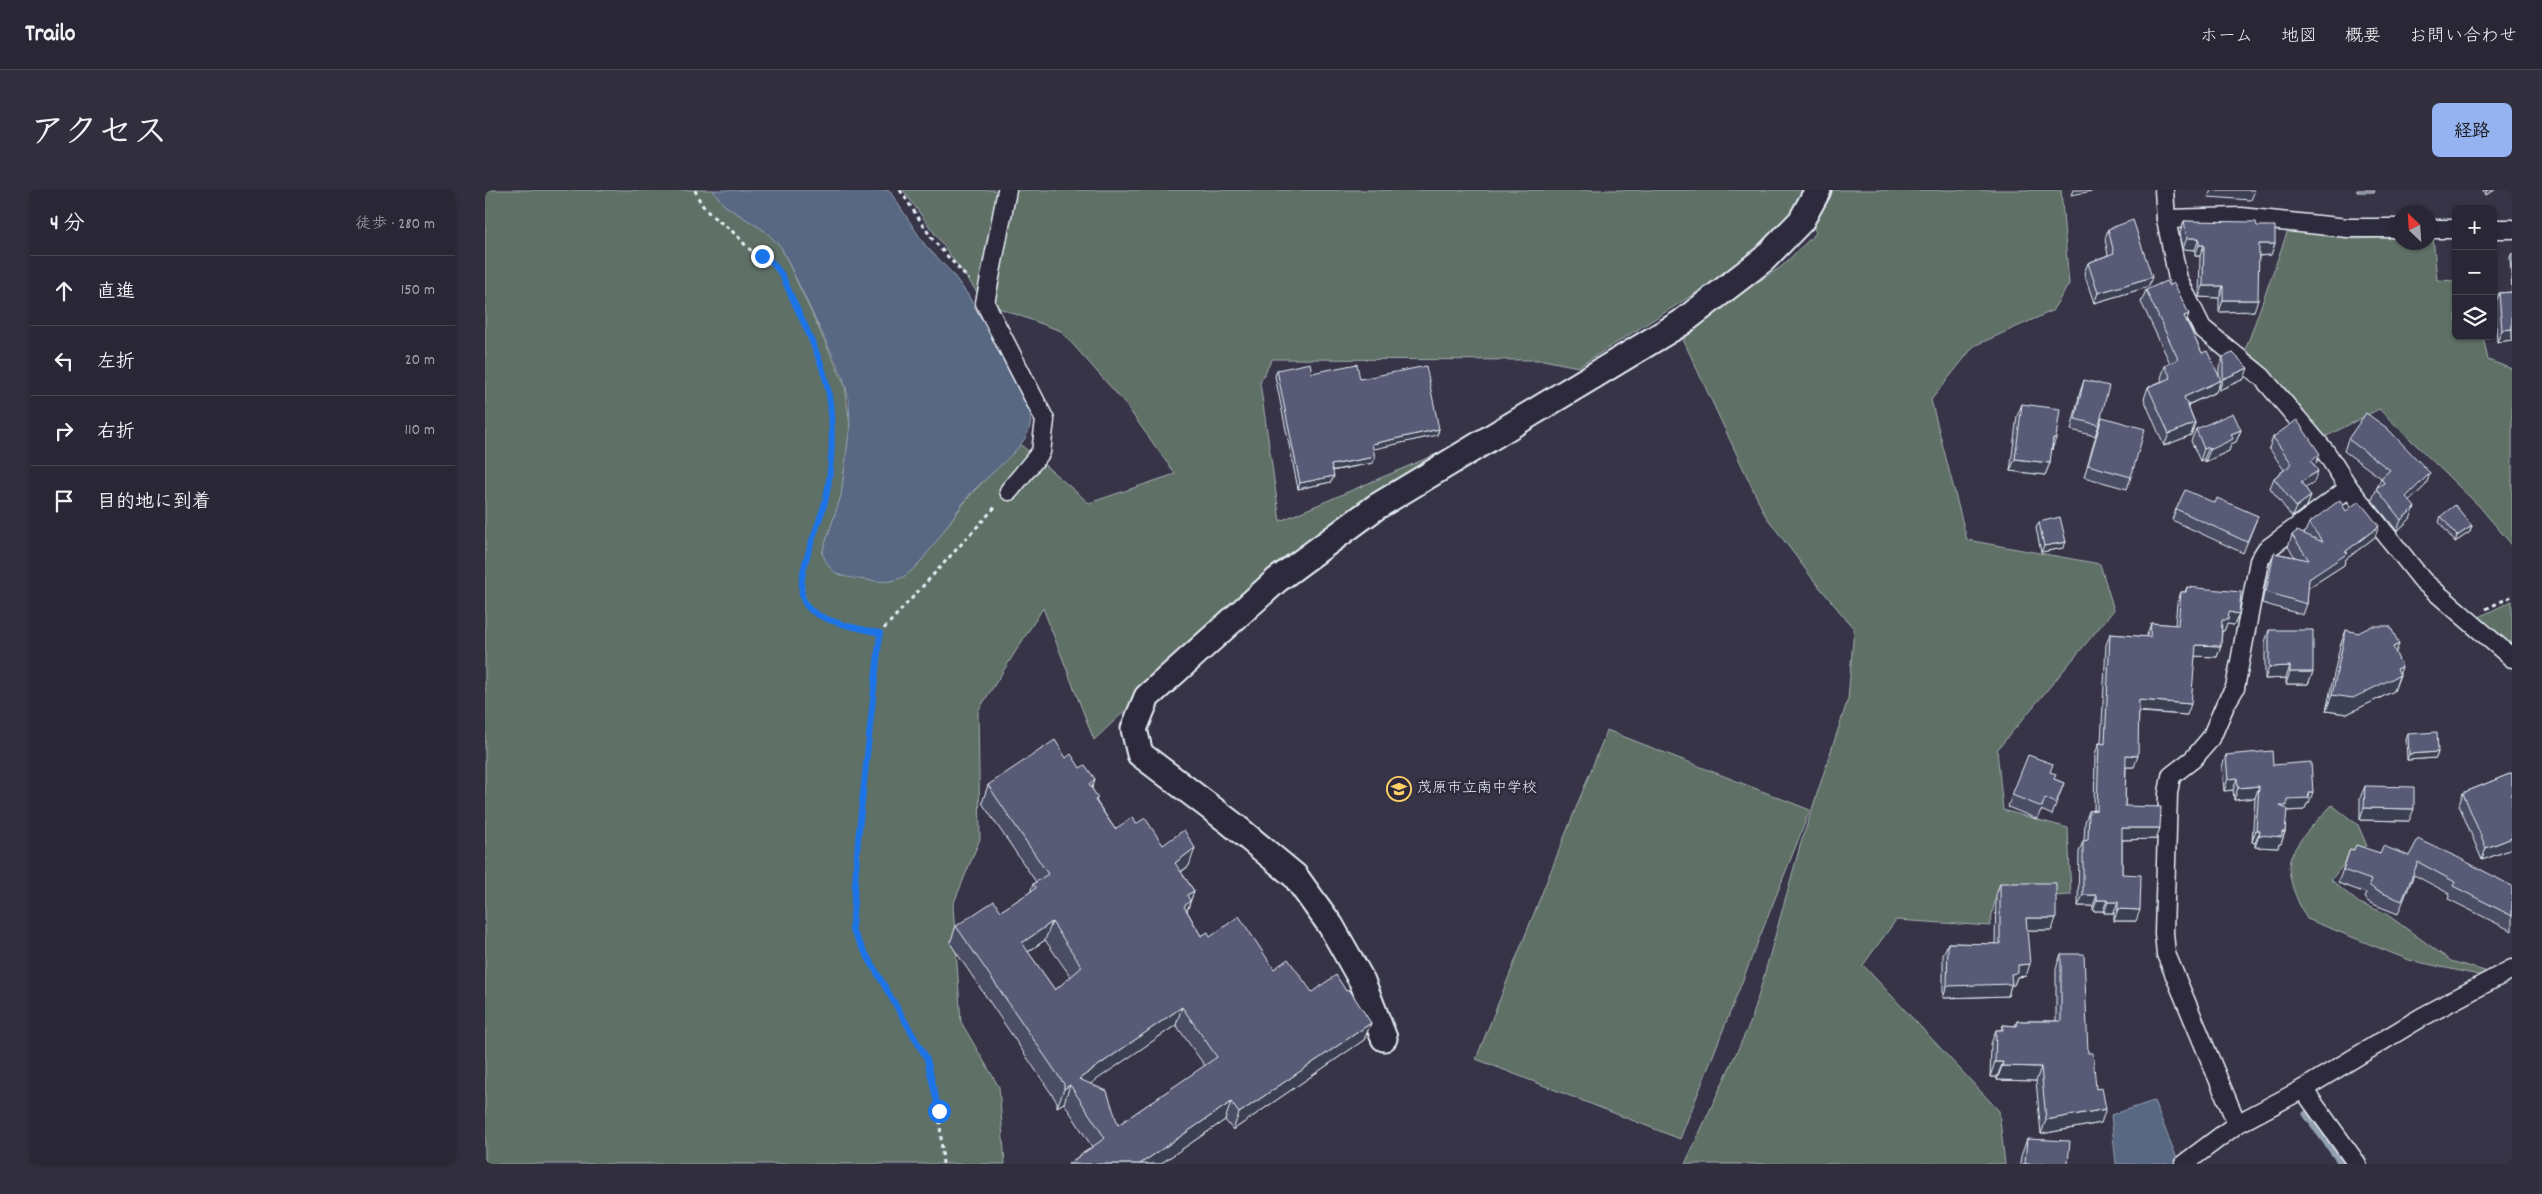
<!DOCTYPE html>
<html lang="ja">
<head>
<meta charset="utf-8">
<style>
	:root { --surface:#292736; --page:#312f3e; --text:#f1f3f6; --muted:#a5a5ad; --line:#454451; --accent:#95b2f1 }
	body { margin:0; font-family:Dekko,"Klee One",sans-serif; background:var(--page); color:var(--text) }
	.controls { position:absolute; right:15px; top:15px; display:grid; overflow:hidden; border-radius:8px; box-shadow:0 1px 4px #0004 }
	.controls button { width:45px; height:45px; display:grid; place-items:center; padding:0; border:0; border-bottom:1px solid var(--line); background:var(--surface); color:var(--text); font:25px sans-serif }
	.compass { position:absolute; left:1907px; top:15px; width:45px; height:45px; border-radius:50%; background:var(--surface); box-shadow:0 1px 4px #0004; rotate:335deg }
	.stop { position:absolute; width:15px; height:15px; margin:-11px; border:4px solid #1a73e8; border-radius:50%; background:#fff }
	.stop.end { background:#1a73e8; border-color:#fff; box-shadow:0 1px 5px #0008 }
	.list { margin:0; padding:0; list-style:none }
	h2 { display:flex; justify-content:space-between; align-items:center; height:65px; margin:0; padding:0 20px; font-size:21px }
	h2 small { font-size:16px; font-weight:400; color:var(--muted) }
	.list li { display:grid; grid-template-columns:32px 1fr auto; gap:15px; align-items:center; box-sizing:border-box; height:70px; padding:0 20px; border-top:1px solid var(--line) }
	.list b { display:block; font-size:19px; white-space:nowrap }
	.list em { font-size:16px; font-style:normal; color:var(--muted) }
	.icon { flex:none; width:28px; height:28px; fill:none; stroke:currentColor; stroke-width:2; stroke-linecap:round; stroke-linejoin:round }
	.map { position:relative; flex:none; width:2027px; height:974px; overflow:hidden; border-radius:8px }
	header { display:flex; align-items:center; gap:30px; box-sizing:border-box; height:70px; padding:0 25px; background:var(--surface); border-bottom:1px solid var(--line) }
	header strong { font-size:24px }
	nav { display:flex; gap:28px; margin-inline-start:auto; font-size:18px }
	.intro { display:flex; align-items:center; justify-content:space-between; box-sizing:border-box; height:120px; padding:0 30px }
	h1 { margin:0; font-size:35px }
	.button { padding:12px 22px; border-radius:8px; background:var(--accent); color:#111; font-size:18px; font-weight:700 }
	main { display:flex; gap:30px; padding:0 30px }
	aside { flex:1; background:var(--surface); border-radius:8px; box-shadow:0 1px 4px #0004 }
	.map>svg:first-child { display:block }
	.green { fill:#5f6f66; stroke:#a4b0af }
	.water { fill:#586882; stroke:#929fb1 }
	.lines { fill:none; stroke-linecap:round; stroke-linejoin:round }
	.stream { stroke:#929fb1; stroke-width:7 }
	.street-casing { stroke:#e8f1f8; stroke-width:21 }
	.secondary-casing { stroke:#e8f1f8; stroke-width:29 }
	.path { stroke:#e8f1f8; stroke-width:3; stroke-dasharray:4 4; stroke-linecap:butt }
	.street { stroke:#2f2a3d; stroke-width:18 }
	.secondary { stroke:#2f2a3d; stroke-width:25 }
	.wall { fill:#4c4d65; stroke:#e8f1f8; fill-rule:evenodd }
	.shaded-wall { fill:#3e3f53; stroke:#e8f1f8 }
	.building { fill:#585a76; stroke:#e8f1f8; fill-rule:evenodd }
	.route { stroke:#1a73e8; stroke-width:6 }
	.labels { text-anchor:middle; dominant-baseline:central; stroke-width:5; stroke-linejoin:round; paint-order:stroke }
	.poi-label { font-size:15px; fill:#e8f1f8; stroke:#2f2a3d; text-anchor:start }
</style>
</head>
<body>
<header>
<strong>Trailo</strong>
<nav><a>ホーム</a><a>地図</a><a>概要</a><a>お問い合わせ</a></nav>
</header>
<div class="intro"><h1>アクセス</h1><a class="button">経路</a></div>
<main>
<aside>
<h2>4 分<small>徒歩 · 280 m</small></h2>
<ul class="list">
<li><svg class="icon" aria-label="ahead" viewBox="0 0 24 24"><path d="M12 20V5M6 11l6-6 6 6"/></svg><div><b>直進</b></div><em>150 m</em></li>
<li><svg class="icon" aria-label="left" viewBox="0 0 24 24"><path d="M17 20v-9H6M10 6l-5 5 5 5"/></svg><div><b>左折</b></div><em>20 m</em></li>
<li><svg class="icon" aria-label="right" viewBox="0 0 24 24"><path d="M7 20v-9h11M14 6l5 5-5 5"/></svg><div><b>右折</b></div><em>110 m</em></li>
<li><svg class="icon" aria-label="arrive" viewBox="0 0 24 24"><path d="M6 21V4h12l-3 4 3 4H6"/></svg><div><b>目的地に到着</b></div></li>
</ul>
</aside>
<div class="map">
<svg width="2027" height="974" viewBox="0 0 2027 974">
	<rect width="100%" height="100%" fill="#373448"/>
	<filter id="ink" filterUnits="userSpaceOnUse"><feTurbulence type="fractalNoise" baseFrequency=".02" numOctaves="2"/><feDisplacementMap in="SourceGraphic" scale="10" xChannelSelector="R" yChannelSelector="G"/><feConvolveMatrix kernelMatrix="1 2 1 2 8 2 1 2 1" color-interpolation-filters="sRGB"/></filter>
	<g filter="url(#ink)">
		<g class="green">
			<path d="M0 0H228L239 15 280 41 296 57 360 195 365 236 356 306 337 364 432 376 486 304 535 254 604 313 690 284 638 211 576 141 500 113 418 0H1576L1584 94 1567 121 1489 156 1446 210 1482 350 1615 374 1629 420 1512 560 1518 620 1583 638 1586 705 1510 709 1505 736 1411 730 1378 775 1514 921 1520 974H1200L1267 829 1315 656 1363 509 1369 439 1327 388 1280 325 1195 143 1296 77 1331 43 1319 11 1271 65 1093 177 1058 170 787 169 775 193 795 331 975 254 811 359 609 550 558 418 493 521 495 649 468 715 476 832 514 897 520 974H0Z"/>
			<path d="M1803 40 1870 49 1914 47V52H1944L1945 46H1948L1952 90 1971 91V146H1998L2003 170 2027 179V355L1994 316 1894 219 1840 247 1800 198 1760 161Z"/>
			<path d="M2027 411V465L1988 430Z"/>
			<path d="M1122 540 1325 620 1195 949 991 869Z"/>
			<path d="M1847 615 1873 635 1882 656 1859 674 1846 690 1874 713 1900 723 1966 771 2006 783 1998 786 1924 770 1822 729C1814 715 1799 684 1806 667 1814 647 1833 630 1847 615Z"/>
		</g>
		<g class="water">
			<path d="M228 0H404L440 55 467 83 483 105 544 212C546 221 547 233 543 242 537 260 500 288 486 303 469 323 437 379 416 388 403 394 388 391 375 389 352 386 347 385 337 363L356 306 365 236 364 210 358 187 296 57 280 41 239 15Z"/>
			<path d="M1669 911 1693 971 1689 974H1631L1626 925Z"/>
		</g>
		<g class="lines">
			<path class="stream" d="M1821 924 1857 974"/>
			<defs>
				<g id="street">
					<path d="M522 0 500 113 560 230 556 262 524 301"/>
					<path d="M1679 0 1681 29 1693 89 1717 138 1777 187 1840 261 1864 298 1938 391 2027 468"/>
					<path d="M1681 29 1756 27 1863 38H1914"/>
					<path d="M1944 39H1971"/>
					<path d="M2008 39H2027"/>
					<path d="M1818 899 1872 974"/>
					<path d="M1752 934 1681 764 1679 743 1683 603 1686 586 1708 569 1726 548 1741 513 1750 498 1774 371 1781 360 1864 298"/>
					<path d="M1699 974 1752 934 1818 899 1937 827 2027 779"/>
				</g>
				<path id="secondary" d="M899 848 877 791 846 736 810 686 746 633 655 564 649 539 662 507 792 390 891 317 1196 133 1279 69 1316 31 1333 0"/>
			</defs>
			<use href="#street" class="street-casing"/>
			<use href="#secondary" class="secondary-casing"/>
			<g class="path">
				<path d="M210 0C219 24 230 27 248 42 255 48 260 56 267 61 281 70 286 71 297 85 311 118 328 151 339 186 348 214 348 251 345 280 344 290 343 300 341 310 334 338 309 384 320 412 326 429 378 439 395 443"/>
				<path d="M415 0 448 50 484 90"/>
				<path d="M2001 419 2027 406"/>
				<path d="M458 974 454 921 442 869 367 740 373 650 395 443 512 315"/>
			</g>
			<use href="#street" class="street"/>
			<use href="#secondary" class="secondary"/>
		</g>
		<g class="wall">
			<path d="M1998 0H2010L2000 5Z"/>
			<path d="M1699 31 1772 36 1786 65 1774 66 1769 121 1734 122V108L1714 107 1715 66H1710V60L1698 59 1695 43Z"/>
			<path d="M1623 39 1663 97 1609 113 1599 83 1603 73 1623 65 1620 49Z"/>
			<path d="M2027 63V150L2012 152 2010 115 2014 103 2027 102 2025 67Z"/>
			<path d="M1661 100 1701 131 1717 163 1734 186V178L1738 167 1759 189 1734 200V194L1731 202 1703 215 1710 233 1706 245 1679 256 1659 209 1663 197 1677 191 1676 188 1680 176 1685 173 1656 112Z"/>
			<path d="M792 180 875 189 954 239 952 245 888 259V273L847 281 849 286 846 292 813 299 790 186Z"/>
			<path d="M1599 190 1614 235 1610 246 1586 240 1595 202Z"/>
			<path d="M1537 214 1566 260 1565 273 1560 285 1525 281 1532 226Z"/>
			<path d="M1617 227 1646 287 1642 299 1599 287 1613 239Z"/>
			<path d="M1711 239 1756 240 1751 252 1746 254 1744 261 1720 272 1719 269 1715 271 1706 251Z"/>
			<path d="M1788 247 1831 274 1829 276V292L1820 298 1826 306 1822 316 1807 327 1785 298 1789 288 1799 280 1784 258Z"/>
			<path d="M1863 249 1941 295 1924 311 1925 329 1912 341 1887 310 1896 288 1859 261Z"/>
			<path d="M1730 313 1773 326 1758 363 1687 330 1691 319Z"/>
			<path d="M1861 321 1890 347 1860 370 1859 375 1823 398 1822 414 1818 425 1777 413 1785 374 1789 363 1810 367 1803 357 1807 345 1819 344 1824 333Z"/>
			<path d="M1956 326 1987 336 1985 342 1970 352 1954 332Z"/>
			<path d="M1554 332 1581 352 1578 358 1556 362 1551 338Z"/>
			<path d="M1702 397 1754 424 1749 435 1742 434 1739 441H1737L1736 456 1732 467 1710 466 1702 525 1654 522 1649 577H1641L1640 616 1675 638 1671 649 1637 650V684L1651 731H1629V723H1619L1618 721H1608V716H1593L1594 662 1598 651H1599L1600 632 1604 621 1609 620 1610 564 1614 553H1616L1621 455 1625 444 1661 447 1666 433 1690 435 1692 413 1696 402H1700Z"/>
			<path d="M1784 440 1828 482 1823 494H1801V488L1780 489V452Z"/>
			<path d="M1861 440 1914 454 1910 463 1915 485 1909 501 1862 524 1841 521 1855 456Z"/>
			<path d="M1923 544 1953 562 1951 568 1922 570 1921 550Z"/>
			<path d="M1741 565 1788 575 1824 613 1822 614 1819 620 1801 621 1800 642 1796 654H1794L1793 658 1770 657V653L1767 652 1770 608 1749 610 1748 600 1739 601 1737 577Z"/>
			<path d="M581 568 610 589 607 598 612 612 630 639 651 634 704 676 696 682 709 701 702 721 716 746 725 747 789 779 827 802 861 801 886 833 879 850 748 940 740 930 675 974H583L607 957 579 913 572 917V912L465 753 471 736 516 721 545 703 548 694 551 692 497 613 503 595ZM560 750 586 787 570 800 543 762ZM691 835 720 876 633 935 605 894Z"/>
			<path d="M1565 582 1569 589 1579 593 1567 625 1556 620 1552 629 1523 617 1527 605Z"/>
			<path d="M2027 583V659L1997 670 1974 615 1978 603Z"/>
			<path d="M1880 596 1924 631 1875 630V608Z"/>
			<path d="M1865 659 1869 660 1924 666 2027 696V741L1963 709 1965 704 1929 685 1913 724 1885 713 1879 708 1881 703 1853 693Z"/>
			<path d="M1515 693 1567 740H1542L1541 786 1532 787 1529 795H1526L1523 806 1458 808V765L1463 753 1510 754 1511 705Z"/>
			<path d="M1576 764 1603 863 1611 899 1616 933 1556 944 1551 891 1512 890V887H1505L1506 854 1511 840H1516L1518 835 1530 836 1532 831H1571V778Z"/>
			<path d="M1542 949 1583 974H1535L1536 966Z"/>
		</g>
		<g class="shaded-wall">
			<path d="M1588 0H1613L1586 5Z"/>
			<path d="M1726 0H1770L1766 10 1723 7Z"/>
			<path d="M1872 0H1890L1889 2H1872Z"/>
			<path d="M2002 0H2010L2000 5Z"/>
			<path d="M1702 48H1714L1710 60 1698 59Z"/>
			<path d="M1774 54H1790L1786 65 1769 66Z"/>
			<path d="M1714 55H1719L1715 66H1710Z"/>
			<path d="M1667 87 1663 97 1609 113 1613 103Z"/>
			<path d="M1718 96H1738L1734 108 1714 107Z"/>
			<path d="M1738 110H1773L1769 121 1734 122Z"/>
			<path d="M1704 124 1700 136 1699 126Z"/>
			<path d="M2027 139V150L2012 152 2017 140Z"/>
			<path d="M1763 178 1759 189 1734 200 1738 189Z"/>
			<path d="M1736 190 1731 202 1695 218 1699 207Z"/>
			<path d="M1710 233 1706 245 1679 256 1684 244Z"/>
			<path d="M954 239 952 245 885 260 887 254Z"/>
			<path d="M1756 240 1751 252 1746 254 1744 261 1720 272 1725 260 1746 244Z"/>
			<path d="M1568 248H1571L1567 260Z"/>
			<path d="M1724 257 1719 269 1715 271 1719 259Z"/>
			<path d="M1835 264 1831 274 1822 281 1826 271Z"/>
			<path d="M890 267 888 273 844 281 846 275Z"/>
			<path d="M1530 269 1565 273 1560 285 1525 281Z"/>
			<path d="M1833 281 1829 292 1812 303 1816 292Z"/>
			<path d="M1945 283 1941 295 1916 319 1921 307Z"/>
			<path d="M849 286 846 292 813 299 815 293Z"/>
			<path d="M1826 306 1822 316 1807 327 1811 317Z"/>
			<path d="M1930 317 1925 329 1912 341 1916 330Z"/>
			<path d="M1894 336 1890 347 1860 370 1859 375 1820 400 1824 389 1860 362Z"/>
			<path d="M1987 336 1985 342 1970 352 1972 346Z"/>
			<path d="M1581 352 1578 358 1556 362 1559 356Z"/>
			<path d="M1744 422 1754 424 1749 435 1742 434 1739 441H1733L1737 430Z"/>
			<path d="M1914 454 1908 470V457Z"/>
			<path d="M1711 455 1736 456 1732 467 1707 466Z"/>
			<path d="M1805 476 1801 488 1780 489 1784 477Z"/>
			<path d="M1917 477 1909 501 1862 524 1841 521 1847 505Z"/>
			<path d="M1805 482H1828L1823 494H1801Z"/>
			<path d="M1654 510 1706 514 1702 525 1650 521Z"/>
			<path d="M1953 562 1951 568 1922 570 1924 564Z"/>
			<path d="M1641 565 1653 566 1649 577H1637Z"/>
			<path d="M1752 588 1748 600 1739 601 1743 589Z"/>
			<path d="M610 589 603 607 604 594Z"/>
			<path d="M1774 596 1770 608 1749 610 1753 598Z"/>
			<path d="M1823 602H1828L1824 613 1822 614 1819 620 1800 621 1795 616 1802 609Z"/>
			<path d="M1879 618 1929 619 1924 631 1875 630Z"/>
			<path d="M1637 638H1675L1671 649 1633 650Z"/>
			<path d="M1771 640 1775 641 1770 653 1767 652Z"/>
			<path d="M1797 642H1800L1796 654H1794L1793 658 1770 657 1774 645Z"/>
			<path d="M2027 648V659L1997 670 2001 658Z"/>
			<path d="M710 658 704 676 683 690 690 673Z"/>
			<path d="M709 701 699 729 697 722 702 705Z"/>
			<path d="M1598 705H1612L1608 716H1593Z"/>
			<path d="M1612 710H1622L1618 721H1608Z"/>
			<path d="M1623 712H1633L1629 723H1619Z"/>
			<path d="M1633 719 1655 720 1651 731H1629Z"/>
			<path d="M1541 728H1571L1567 740H1537Z"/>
			<path d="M567 732 560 750 531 770 537 753Z"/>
			<path d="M1545 774 1541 786 1532 787 1529 795H1526L1523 806 1458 808 1462 796 1526 784 1533 775Z"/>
			<path d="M697 817 691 835 591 904 594 889Z"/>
			<path d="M886 833 879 850 748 940 754 923Z"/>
			<path d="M1510 872H1518L1512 887H1505Z"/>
			<path d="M1517 876 1556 877 1551 891 1512 890Z"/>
			<path d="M585 895 579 913 572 917 579 899Z"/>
			<path d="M746 912 740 930 675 974H655Z"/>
			<path d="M1621 919 1616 933 1556 944 1561 930Z"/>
		</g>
		<g class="building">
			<path d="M1648 30 1667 87 1613 103 1603 73 1629 63 1623 39Z"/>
			<path d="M1699 31 1771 32 1772 36H1790V54H1774L1773 110H1738V96H1718L1719 55H1714V48H1702Z"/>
			<path d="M1681 91 1684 96 1689 93 1704 124 1699 126 1717 163 1722 161 1736 190 1699 207 1710 233 1684 244 1663 197 1686 188 1680 176 1693 169 1661 100Z"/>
			<path d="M2027 102V139L2017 140 2014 103Z"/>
			<path d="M1748 163 1763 178 1738 189V167Z"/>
			<path d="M825 173 827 183 872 174 875 189 941 176 954 239 887 254 890 267 846 275 849 286 815 293 792 180Z"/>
			<path d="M1599 190 1624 196 1614 235 1590 229Z"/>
			<path d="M1537 214 1575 219 1571 248H1568L1565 273 1530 269Z"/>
			<path d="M1748 223 1756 240 1746 244 1748 249 1725 260 1724 257 1719 259 1711 239Z"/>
			<path d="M1881 223 1902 238 1945 283 1921 307 1930 317 1916 330 1891 298 1899 293 1896 288 1905 280 1863 249Z"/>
			<path d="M1617 227 1660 239 1646 287 1603 275Z"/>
			<path d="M1812 230 1835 264 1826 271 1833 281 1816 292 1826 306 1811 317 1789 288 1807 274 1788 247Z"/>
			<path d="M1700 300 1730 313 1732 308 1773 326 1762 352 1691 319Z"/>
			<path d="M1855 310 1861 321 1874 311 1894 336 1860 362 1863 363 1824 389 1822 414 1781 402 1789 363 1824 370 1807 345 1812 341 1838 352 1824 333Z"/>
			<path d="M1970 315 1987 336 1972 346 1956 326Z"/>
			<path d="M1575 327 1581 352 1559 356 1554 332Z"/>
			<path d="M1702 397 1756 402 1754 424 1744 422 1743 430H1737L1736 456 1711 455 1706 514 1654 510 1653 566 1641 565 1640 616 1676 617 1675 638H1637V684L1656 685 1655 720 1633 719V712H1623L1622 710H1612V705H1598V651L1603 650 1604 621 1612 620 1614 553 1620 554 1625 444 1665 447 1666 433 1693 435 1696 402H1701Z"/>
			<path d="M1887 436H1905L1914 454 1908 457 1917 477 1912 479 1915 485 1868 508 1847 505 1861 440 1873 443Z"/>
			<path d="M1784 440H1828V482H1805V476L1784 477Z"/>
			<path d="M1952 542 1953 562 1924 564 1923 544Z"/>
			<path d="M570 550 581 568 586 564 595 578 600 575 610 589 604 594 613 608 610 610 630 639 648 627 651 634 660 628 678 655 699 640 710 658 690 673 709 701 702 705 705 711 699 716 716 746 723 742 725 747 754 726 789 779 803 769 827 802 851 785 861 801 864 799 886 833 754 923 746 912 655 974H583L620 948 585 895 579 899V894L471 736 509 711 516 721 551 698 548 694 563 684 503 595ZM567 732 597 777 570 800 537 753ZM697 817 732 867 633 935 622 901 594 889Z"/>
			<path d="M1787 561 1788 575 1826 572 1828 602H1823L1824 608 1802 609V616H1795L1802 619 1800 642H1797V647L1774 645 1775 641 1771 640 1774 596 1753 598 1752 588 1743 589 1741 565Z"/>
			<path d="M1543 565 1568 574 1565 582 1571 584 1569 589 1579 593 1571 613 1560 608 1557 617 1527 605Z"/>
			<path d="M2027 583V648L2001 658 1978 603Z"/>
			<path d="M1880 596 1929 597V619L1879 618Z"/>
			<path d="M1933 649 1974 668 2027 696V726L1968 696 1970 692 1933 672 1917 711 1890 700 1884 695 1886 690 1858 680 1865 659 1869 660 1871 655 1895 663 1898 656 1924 666Z"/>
			<path d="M1515 693H1571V728H1541L1545 774 1533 775V783L1526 784 1527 794 1462 796 1463 753 1515 754Z"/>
			<path d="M1576 764H1599L1603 863H1608L1611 899 1617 898 1621 919 1561 930 1556 877 1517 876 1518 872H1510L1511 840H1518V835L1532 836V831H1576Z"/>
			<path d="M1542 949 1585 951 1583 974H1540Z"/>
		</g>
	</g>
	<g class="lines" filter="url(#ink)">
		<path class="route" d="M277 66 287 72 297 85C311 118 330 152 340 187 350 221 348 273 341 308 336 333 305 393 321 415 332 431 376 439 395 443L373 650 367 740 442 869 454 921"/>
	</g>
	<defs>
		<symbol id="school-ring" viewBox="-11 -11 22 22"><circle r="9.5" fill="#2f2a3d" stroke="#ffd166" stroke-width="1.5"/><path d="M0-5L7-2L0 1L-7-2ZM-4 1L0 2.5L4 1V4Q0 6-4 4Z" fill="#ffd166"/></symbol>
	</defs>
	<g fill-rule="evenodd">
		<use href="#school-ring" x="900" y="585" width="28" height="28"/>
	</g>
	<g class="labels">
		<g class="poi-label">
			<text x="932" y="599">茂原市立南中学校</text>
		</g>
	</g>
</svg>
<div class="controls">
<button>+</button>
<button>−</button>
<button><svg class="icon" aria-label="layers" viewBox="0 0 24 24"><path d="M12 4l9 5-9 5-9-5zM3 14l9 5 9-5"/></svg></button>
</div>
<svg class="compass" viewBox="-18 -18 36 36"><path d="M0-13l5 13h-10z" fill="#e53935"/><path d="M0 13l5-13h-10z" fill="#a5a5ad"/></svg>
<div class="stop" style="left:454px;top:921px"></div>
<div class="stop end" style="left:277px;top:66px"></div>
</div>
</main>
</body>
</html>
